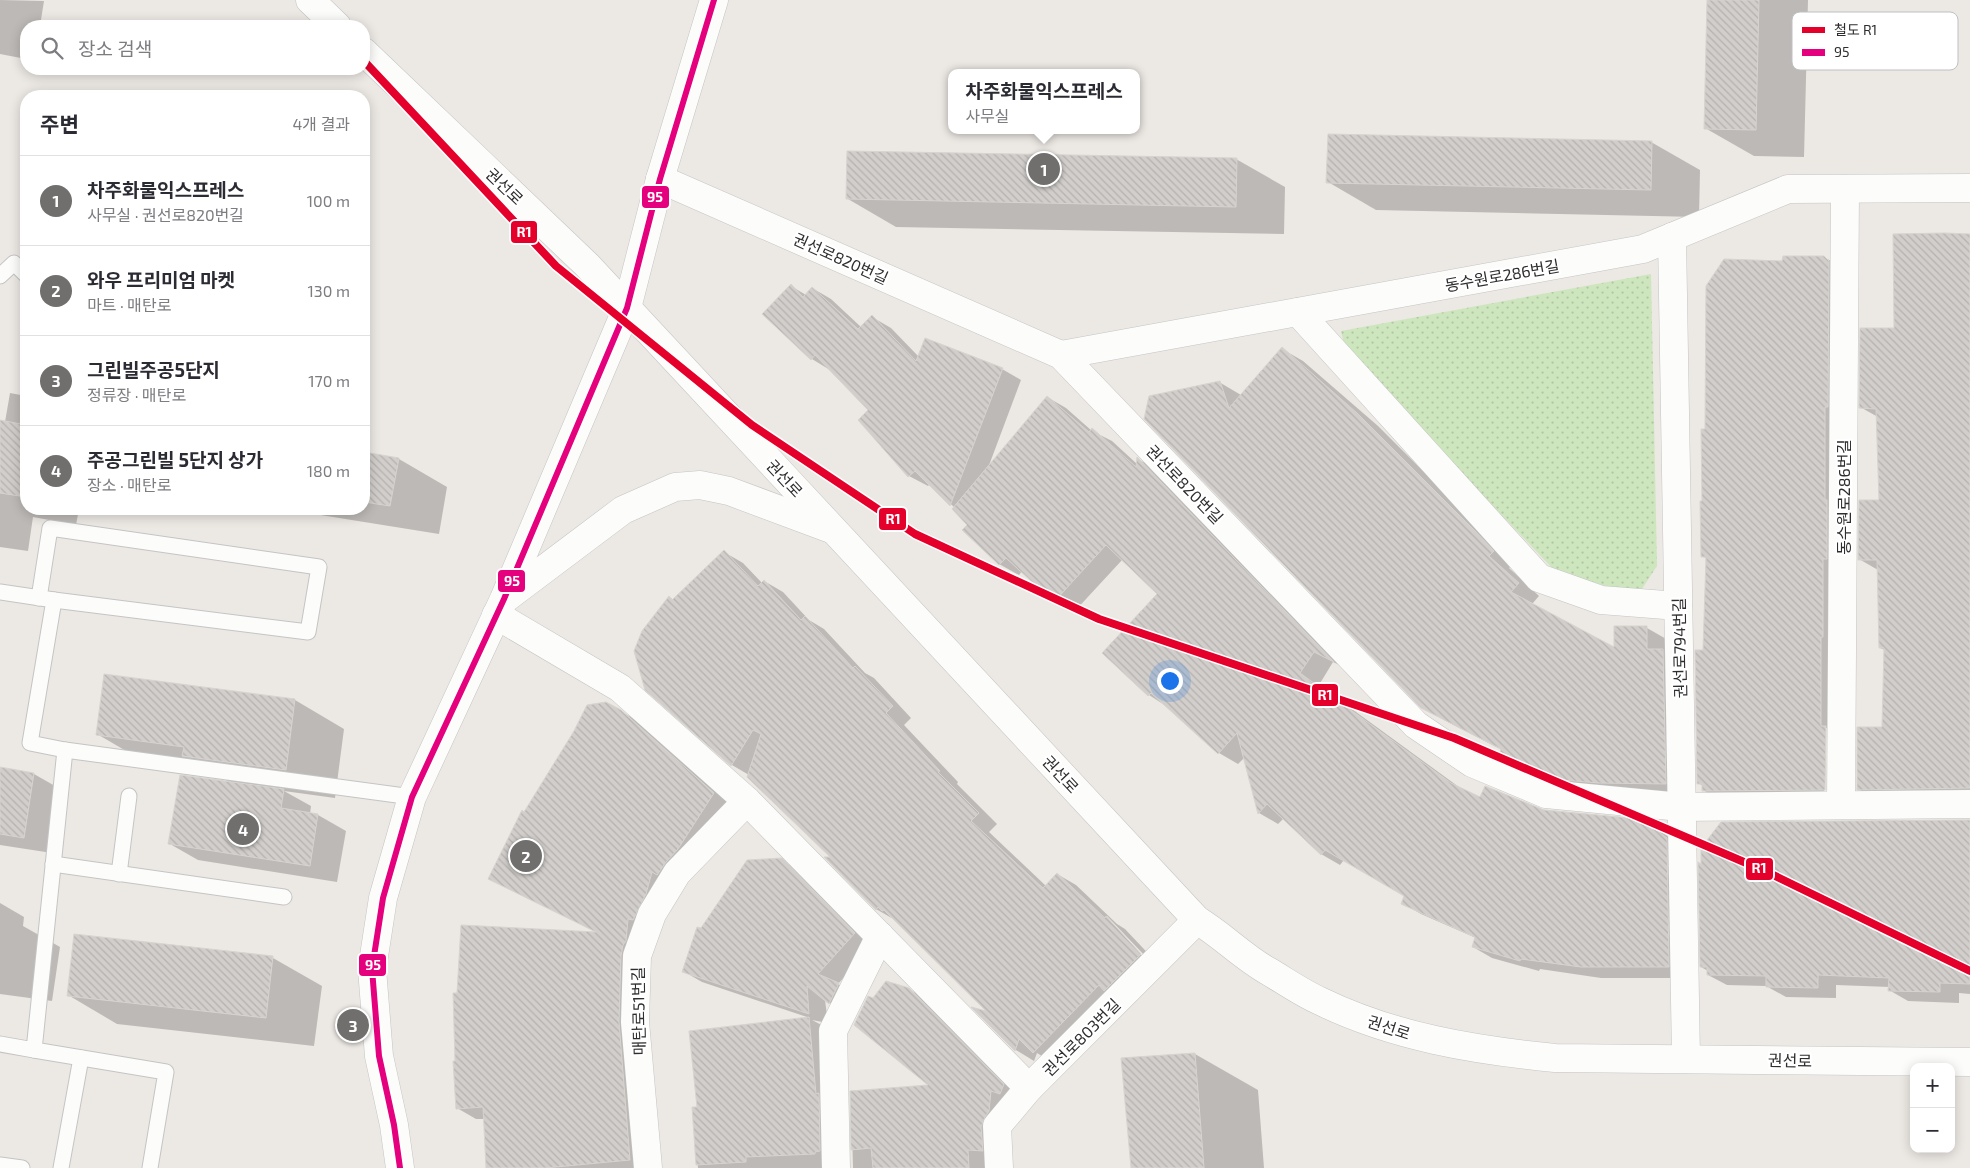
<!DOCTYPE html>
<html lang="ko">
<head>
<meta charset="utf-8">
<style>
	:root { --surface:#fff; --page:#f2f2f3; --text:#2b2b33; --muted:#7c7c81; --line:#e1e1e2; --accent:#706f6e }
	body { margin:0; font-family:"Exo 2","Noto Sans KR",sans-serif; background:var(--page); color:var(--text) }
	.controls { position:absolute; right:15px; bottom:15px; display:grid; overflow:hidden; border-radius:10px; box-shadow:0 2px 12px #0003 }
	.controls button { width:45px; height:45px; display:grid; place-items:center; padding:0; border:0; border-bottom:1px solid var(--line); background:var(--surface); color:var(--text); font:25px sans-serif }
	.you { position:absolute; left:1169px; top:680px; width:18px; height:18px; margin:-12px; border:4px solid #fff; border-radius:50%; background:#1a73e8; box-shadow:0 0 0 8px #1a73e833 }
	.badge { display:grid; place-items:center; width:32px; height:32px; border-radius:50%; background:var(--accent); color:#fff; font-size:16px; font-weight:700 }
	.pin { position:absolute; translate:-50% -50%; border:2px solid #fff; box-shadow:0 1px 5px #0006 }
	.popup { position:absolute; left:948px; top:69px; width:192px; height:65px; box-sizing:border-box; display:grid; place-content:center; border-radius:10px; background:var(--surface); filter:drop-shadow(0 1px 4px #0005); font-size:16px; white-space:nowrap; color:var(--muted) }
	.popup b { font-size:19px; color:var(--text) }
	.popup::after { content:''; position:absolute; left:50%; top:100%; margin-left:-10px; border:10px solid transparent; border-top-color:var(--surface) }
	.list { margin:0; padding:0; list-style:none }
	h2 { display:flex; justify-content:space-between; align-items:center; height:65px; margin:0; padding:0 20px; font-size:21px }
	h2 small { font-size:16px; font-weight:400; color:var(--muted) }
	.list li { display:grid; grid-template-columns:32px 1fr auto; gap:15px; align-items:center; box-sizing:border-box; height:90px; padding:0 20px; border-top:1px solid var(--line) }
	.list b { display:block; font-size:19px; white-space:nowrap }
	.list p { margin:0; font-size:16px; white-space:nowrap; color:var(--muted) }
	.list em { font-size:16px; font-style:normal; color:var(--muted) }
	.icon { flex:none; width:28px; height:28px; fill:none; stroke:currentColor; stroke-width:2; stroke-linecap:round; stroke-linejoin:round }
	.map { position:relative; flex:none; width:1970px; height:1168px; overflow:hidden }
	.search { position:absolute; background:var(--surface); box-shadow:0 2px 12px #0003; left:20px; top:20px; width:350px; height:55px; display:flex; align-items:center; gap:12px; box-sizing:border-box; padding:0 18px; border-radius:20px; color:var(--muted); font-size:19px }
	.panel { position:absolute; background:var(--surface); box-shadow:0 2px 12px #0003; left:20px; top:90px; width:350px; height:425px; border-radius:20px }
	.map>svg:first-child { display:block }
	.grass { fill:url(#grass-dots) }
	.shadow { fill:#0003; fill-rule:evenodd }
	.building { fill:url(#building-back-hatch); stroke:#d7d4d0 }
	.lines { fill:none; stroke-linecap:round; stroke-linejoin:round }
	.service-casing { stroke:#c5c4c5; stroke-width:17 }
	.minor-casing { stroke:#c5c4c5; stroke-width:29 }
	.tertiary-casing { stroke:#c5c4c5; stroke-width:29 }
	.service { stroke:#fcfcfb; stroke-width:15 }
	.minor { stroke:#fcfcfb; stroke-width:28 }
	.tertiary { stroke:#fcfcfb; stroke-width:28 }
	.bus-1-casing { stroke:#fff; stroke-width:10 }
	.bus-1 { stroke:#e5007d; stroke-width:6 }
	.rail-1-casing { stroke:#fff; stroke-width:11 }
	.rail-1 { stroke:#e4002b; stroke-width:8 }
	.labels { text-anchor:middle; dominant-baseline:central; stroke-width:4.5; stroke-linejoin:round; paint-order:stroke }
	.street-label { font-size:16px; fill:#2e2e2e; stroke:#fff }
	.key { fill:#fff; stroke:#c0c0c0; stroke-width:1 }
	.key-label { font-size:14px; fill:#2e2e2e }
	.line-badge { stroke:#fff; stroke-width:2 }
	.badge-label { font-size:14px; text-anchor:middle; font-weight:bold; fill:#fff }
</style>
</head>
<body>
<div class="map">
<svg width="1970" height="1168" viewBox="0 0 1970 1168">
	<defs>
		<pattern id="grass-dots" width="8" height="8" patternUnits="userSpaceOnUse" patternTransform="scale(1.25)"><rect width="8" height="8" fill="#cee6be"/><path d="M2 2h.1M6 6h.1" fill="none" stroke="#b1c6a4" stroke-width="1.8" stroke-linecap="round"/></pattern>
		<pattern id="building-back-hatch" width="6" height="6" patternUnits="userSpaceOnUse" patternTransform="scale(1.25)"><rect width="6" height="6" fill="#d1cecb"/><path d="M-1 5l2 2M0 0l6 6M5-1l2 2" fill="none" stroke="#b4b1af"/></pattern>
	</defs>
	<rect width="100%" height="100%" fill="#ece8e4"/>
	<path class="grass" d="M1651 274 1657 566 1638 595 1556 572 1346 352 1341 331Z"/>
	<g class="shadow">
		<path d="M0 0 44 1 40 26H26V59L0 54Z"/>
		<path d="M1708 0H1808L1804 157 1754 156 1705 128Z"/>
		<path d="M1651 142 1700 170 1699 217 1376 210 1328 182Z"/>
		<path d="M1236 159 1285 187 1284 234 896 227 848 199Z"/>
		<path d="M1970 235V799L1877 800 1858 789 1883 728 1885 650 1880 648 1878 570 1859 559 1880 502 1878 417 1860 407 1896 329Z"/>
		<path d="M1824 257 1843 268 1844 800 1722 801 1703 790V786L1698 783 1707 559 1702 556 1706 431 1784 262ZM1825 728H1827V796H1824Z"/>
		<path d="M791 286 806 295 812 288 831 299 861 327 872 317 891 328 919 357 1002 369 1021 380 988 468 1047 397 1066 408 1092 431 1112 441 1137 464 1138 459 1157 470 1348 669 1333 662 1319 685 1463 790 1481 799 1544 811 1641 820 1661 831 1685 850 1688 978H1601L1540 969 1539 971 1492 958 1473 947 1476 938 1421 914 1402 903 1406 895 1344 860 1340 865 1321 854 1284 818 1278 824 1259 813 1245 757 1238 764 1219 753 1166 706 1149 695 1103 653 1158 594 1123 559 1074 612 1055 601 1022 571 1019 575 999 564 955 508 930 484 928 486 909 476 870 410 830 370 812 359Z"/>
		<path d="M1282 349 1303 361 1378 426 1496 544 1514 564 1509 568 1539 596 1532 604 1615 649 1616 627 1647 628 1668 640 1686 795 1572 790 1520 768 1499 756 1502 750 1444 720 1146 419 1219 382 1241 395Z"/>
		<path d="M10 393 26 396V509H79L76 525 33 517 28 551 0 547V422H5Z"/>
		<path d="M364 453 399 459 447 487 439 534 283 509H364Z"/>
		<path d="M724 552 743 563 762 583 764 581 783 592 809 620 824 629 865 673 874 678 911 718 904 725 958 782 957 784 997 824 989 832 1046 886 1057 874 1076 885 1117 924 1125 929 1159 965 1053 1063 1037 1053 1034 1061 1016 1050 976 1010 990 1014 895 920 876 909 833 858 749 775 732 765 669 597 674 600ZM1107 916 1146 957 1145 959 1106 918Z"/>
		<path d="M105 675 295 700 344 729 335 798 284 791 311 806 310 814 318 815 346 831 337 882 198 860 170 844 231 783 210 771 145 762 97 734Z"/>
		<path d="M620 711 640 722 733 805 647 929 649 1168H487L485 1119H476L457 1108 598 933 489 879 525 813Z"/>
		<path d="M0 769 34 774 62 790 52 853 0 845Z"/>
		<path d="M1970 821V994L1959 993V1003L1908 1001 1889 990 1890 987 1836 985V998L1786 997 1766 986 1727 985 1708 975V971L1701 967Z"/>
		<path d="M781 860 801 871 873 944 838 984 857 995 848 1014 825 1000 828 1023 812 1020 829 1029 839 1168H698L693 1109 698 1108 690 1032 810 1018 702 982 683 971 702 930Z"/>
		<path d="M0 903 24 917 23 926 60 947 52 1001 0 994Z"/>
		<path d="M75 935 273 958 322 986 314 1046 117 1024 68 995Z"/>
		<path d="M909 989 929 1001 1023 1096 988 1168H853L851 1092 931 1086 873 999Z"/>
		<path d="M1195 1054 1258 1090 1264 1168H1132Z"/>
	</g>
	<g class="building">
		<path d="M1707 0H1759L1756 130 1704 129Z"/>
		<path d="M1328 134 1652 141 1651 190 1326 183Z"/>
		<path d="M847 151 1237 158 1236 207 846 199Z"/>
		<path d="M1945 233 1970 234V788L1857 790V727H1882L1884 648H1879L1877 560H1858L1859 500H1879L1876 409 1859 408 1860 328H1894L1893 234Z"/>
		<path d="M1783 256H1824L1829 261 1828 407H1825V500H1827V559H1823V637H1821V726H1826L1825 790 1702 791V784H1697L1695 650H1703L1706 557H1701L1700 501H1702L1701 429H1705L1706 286 1724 259 1782 261Z"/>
		<path d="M791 284 803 297 812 287 858 329 872 315 916 361 925 338 1003 368 950 506 915 471 908 477 858 420 868 410 815 355 811 360 762 314Z"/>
		<path d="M1282 347 1357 413 1475 531 1494 551 1489 556 1519 583 1511 592 1614 647V626H1647V649H1663L1666 784 1599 783 1550 779 1498 757 1501 749 1421 708 1144 419 1149 396 1220 381 1229 408Z"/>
		<path d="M1047 396 1089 432 1092 428 1136 467 1137 457 1334 662 1314 652 1300 673 1451 783 1480 797 1485 786 1544 810 1641 819 1667 838 1669 967H1581L1521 959 1520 961 1472 947 1475 937 1401 904 1404 896 1325 850 1321 855 1267 804 1258 814 1237 733 1218 754 1151 693 1148 696 1102 653 1157 594 1106 545 1054 602 1006 558 999 565 962 530 967 525 952 509Z"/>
		<path d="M0 420 26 425V497L0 493Z"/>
		<path d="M364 452 399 458 390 506 364 502Z"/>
		<path d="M724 550 758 586 764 580 801 620 805 616 853 668 855 666 893 706 886 713 940 771 938 772 979 813 971 821 1043 888 1057 873 1105 918 1106 916 1141 954 1104 991 1099 985 1033 1053 1019 1039 1015 1051 971 1007 986 1011 884 910 882 911 878 907 876 910 824 857H830L747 777 761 734 753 730 731 766 645 690 634 651 642 631 669 596 672 600Z"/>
		<path d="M104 674 295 699 286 770 182 756 184 747 96 735Z"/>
		<path d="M606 702 621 710 714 793 678 849 666 862 657 875 652 872 646 894 633 920 628 919 626 941 623 945 621 956 619 1022 630 1160 545 1168H486L483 1107 456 1109 453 1061H455L453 993H457L461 925 596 932 488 879 522 810 524 812 574 731 587 705Z"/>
		<path d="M0 767 34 773 24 838 0 834Z"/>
		<path d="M180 775 284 789 281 808 318 814 310 866 168 844Z"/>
		<path d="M1970 820V984L1940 983V992L1888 991 1889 978 1818 975V988L1766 987V976L1707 975V967H1700L1698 862 1701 864V848L1721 822Z"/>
		<path d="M782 858 855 933 818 974 839 983 829 1004 807 986 809 1014 682 972 697 927 701 928 747 860Z"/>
		<path d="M74 934 273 956 266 1018 67 996Z"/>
		<path d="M886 981 909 988 1004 1084 1000 1094 991 1091 989 1111 985 1117 981 1127 983 1151 968 1150 969 1168H873L871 1148 851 1150 850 1091 928 1085 854 1025 868 996 873 998Z"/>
		<path d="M809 1017 816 1094 819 1093 820 1151 815 1152V1154L746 1157V1162L696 1165 692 1107H697L689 1031Z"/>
		<path d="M1195 1053 1204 1168H1131L1121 1058Z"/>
	</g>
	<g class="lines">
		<defs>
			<g id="service">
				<path d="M0 276 14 263 26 275"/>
				<path d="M0 592 54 600 30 743 65 750 412 797"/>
				<path d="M39 598 50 528 319 567 308 632 54 600"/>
				<path d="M53 864 284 897"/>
				<path d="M119 874 129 796"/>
				<path d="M0 1044 34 1050 65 750"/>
				<path d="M34 1050 166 1072 150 1168"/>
				<path d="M0 1165 22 1168"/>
				<path d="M61 1168 81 1058"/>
			</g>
			<g id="minor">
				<path d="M660 179 1061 355 1416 725 1472 763 1546 794 1681 807 1970 804"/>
				<path d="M1672 237 1686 1059"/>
				<path d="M1298 312 1539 578 1601 600 1678 606"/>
				<path d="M1061 355 1643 249 1788 189 1970 188"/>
				<path d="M496 615 620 688 747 801 1029 1088"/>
				<path d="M1841 805 1845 189"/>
				<path d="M648 1168 635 1022 637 956 652 914 677 873 747 801"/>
				<path d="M836 1168 833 1031 880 936"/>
				<path d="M999 1168 997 1126 1029 1088 1197 920"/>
			</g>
			<g id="tertiary">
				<path d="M310 0 337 26"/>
				<path d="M364 52 587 265 1197 920C1222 935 1243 957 1268 971 1285 981 1302 993 1320 1001 1394 1037 1474 1050 1555 1058L1970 1062"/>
				<path d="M506 598 623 510 675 487 700 485 729 491 828 528"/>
				<path d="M400 1168 394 1125 379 1056 372 969 383 898 412 797 504 599 627 308 660 179 714 0"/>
			</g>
		</defs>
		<use href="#service" class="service-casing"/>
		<use href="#minor" class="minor-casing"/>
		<use href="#tertiary" class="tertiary-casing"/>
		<use href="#service" class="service"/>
		<use href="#minor" class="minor"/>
		<use href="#tertiary" class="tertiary"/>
		<defs>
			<path id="bus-1" d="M400 1168 394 1125 379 1056 372 969 383 898 412 797 504 599 627 308 660 179 714 0"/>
		</defs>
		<use href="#bus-1" class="bus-1-casing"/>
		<use href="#bus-1" class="bus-1"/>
		<defs>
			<path id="rail-1" d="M364 61 556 266 752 425 915 534 1099 619 1454 738 1765 871 1970 971"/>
		</defs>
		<use href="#rail-1" class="rail-1-casing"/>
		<use href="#rail-1" class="rail-1"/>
	</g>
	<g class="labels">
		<g class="street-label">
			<text transform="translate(505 186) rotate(44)">권선로</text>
			<text transform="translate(841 258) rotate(24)">권선로820번길</text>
			<text transform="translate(1502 275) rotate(-10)">동수원로286번길</text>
			<text transform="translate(785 478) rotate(47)">권선로</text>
			<text transform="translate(1185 484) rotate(46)">권선로820번길</text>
			<text transform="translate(1843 497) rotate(-90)">동수원로286번길</text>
			<text transform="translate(1679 648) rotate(-91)">권선로794번길</text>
			<text transform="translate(1061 774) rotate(47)">권선로</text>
			<text transform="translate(638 1011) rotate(-91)">매탄로51번길</text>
			<text transform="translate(1389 1027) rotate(18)">권선로</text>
			<text transform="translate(1081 1037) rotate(-45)">권선로803번길</text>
			<text transform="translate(1790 1060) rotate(1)">권선로</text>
		</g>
	</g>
	<rect x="1792" y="12" width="166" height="58" rx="8" class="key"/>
	<rect x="1802" y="27" width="23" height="6" fill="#e4002b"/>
	<rect x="1802" y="49" width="23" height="7" fill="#e5007d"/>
	<g class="key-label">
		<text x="1834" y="35">철도 R1</text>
		<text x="1834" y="57">95</text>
	</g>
	<g class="line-badge">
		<rect x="641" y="185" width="29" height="24" rx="5" fill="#e5007d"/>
		<rect x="510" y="220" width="28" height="24" rx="5" fill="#e4002b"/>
		<rect x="878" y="507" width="29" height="24" rx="5" fill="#e4002b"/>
		<rect x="497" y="569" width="29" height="24" rx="5" fill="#e5007d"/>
		<rect x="1311" y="683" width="28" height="24" rx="5" fill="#e4002b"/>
		<rect x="1745" y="857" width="29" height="24" rx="5" fill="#e4002b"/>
		<rect x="358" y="953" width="29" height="24" rx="5" fill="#e5007d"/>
	</g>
	<g class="badge-label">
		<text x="655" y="202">95</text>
		<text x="524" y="237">R1</text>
		<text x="893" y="524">R1</text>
		<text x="512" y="586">95</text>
		<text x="1325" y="700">R1</text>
		<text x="1759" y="873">R1</text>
		<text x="373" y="970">95</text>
	</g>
</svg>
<div class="controls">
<button>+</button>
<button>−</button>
</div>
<div class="you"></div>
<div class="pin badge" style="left:1044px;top:169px">1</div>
<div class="popup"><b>차주화물익스프레스</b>사무실</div>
<div class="pin badge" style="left:526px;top:856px">2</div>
<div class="pin badge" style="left:353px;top:1025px">3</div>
<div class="pin badge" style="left:243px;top:829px">4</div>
<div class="search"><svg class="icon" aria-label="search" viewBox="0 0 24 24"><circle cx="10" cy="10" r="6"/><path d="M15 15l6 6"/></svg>장소 검색</div>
<section class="panel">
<h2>주변<small>4개 결과</small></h2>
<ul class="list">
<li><span class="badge">1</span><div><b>차주화물익스프레스</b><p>사무실 · 권선로820번길</p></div><em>100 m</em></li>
<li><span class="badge">2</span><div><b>와우 프리미엄 마켓</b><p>마트 · 매탄로</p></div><em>130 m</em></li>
<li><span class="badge">3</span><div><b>그린빌주공5단지</b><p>정류장 · 매탄로</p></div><em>170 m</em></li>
<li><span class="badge">4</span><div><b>주공그린빌 5단지 상가</b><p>장소 · 매탄로</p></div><em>180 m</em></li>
</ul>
</section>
</div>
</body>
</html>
